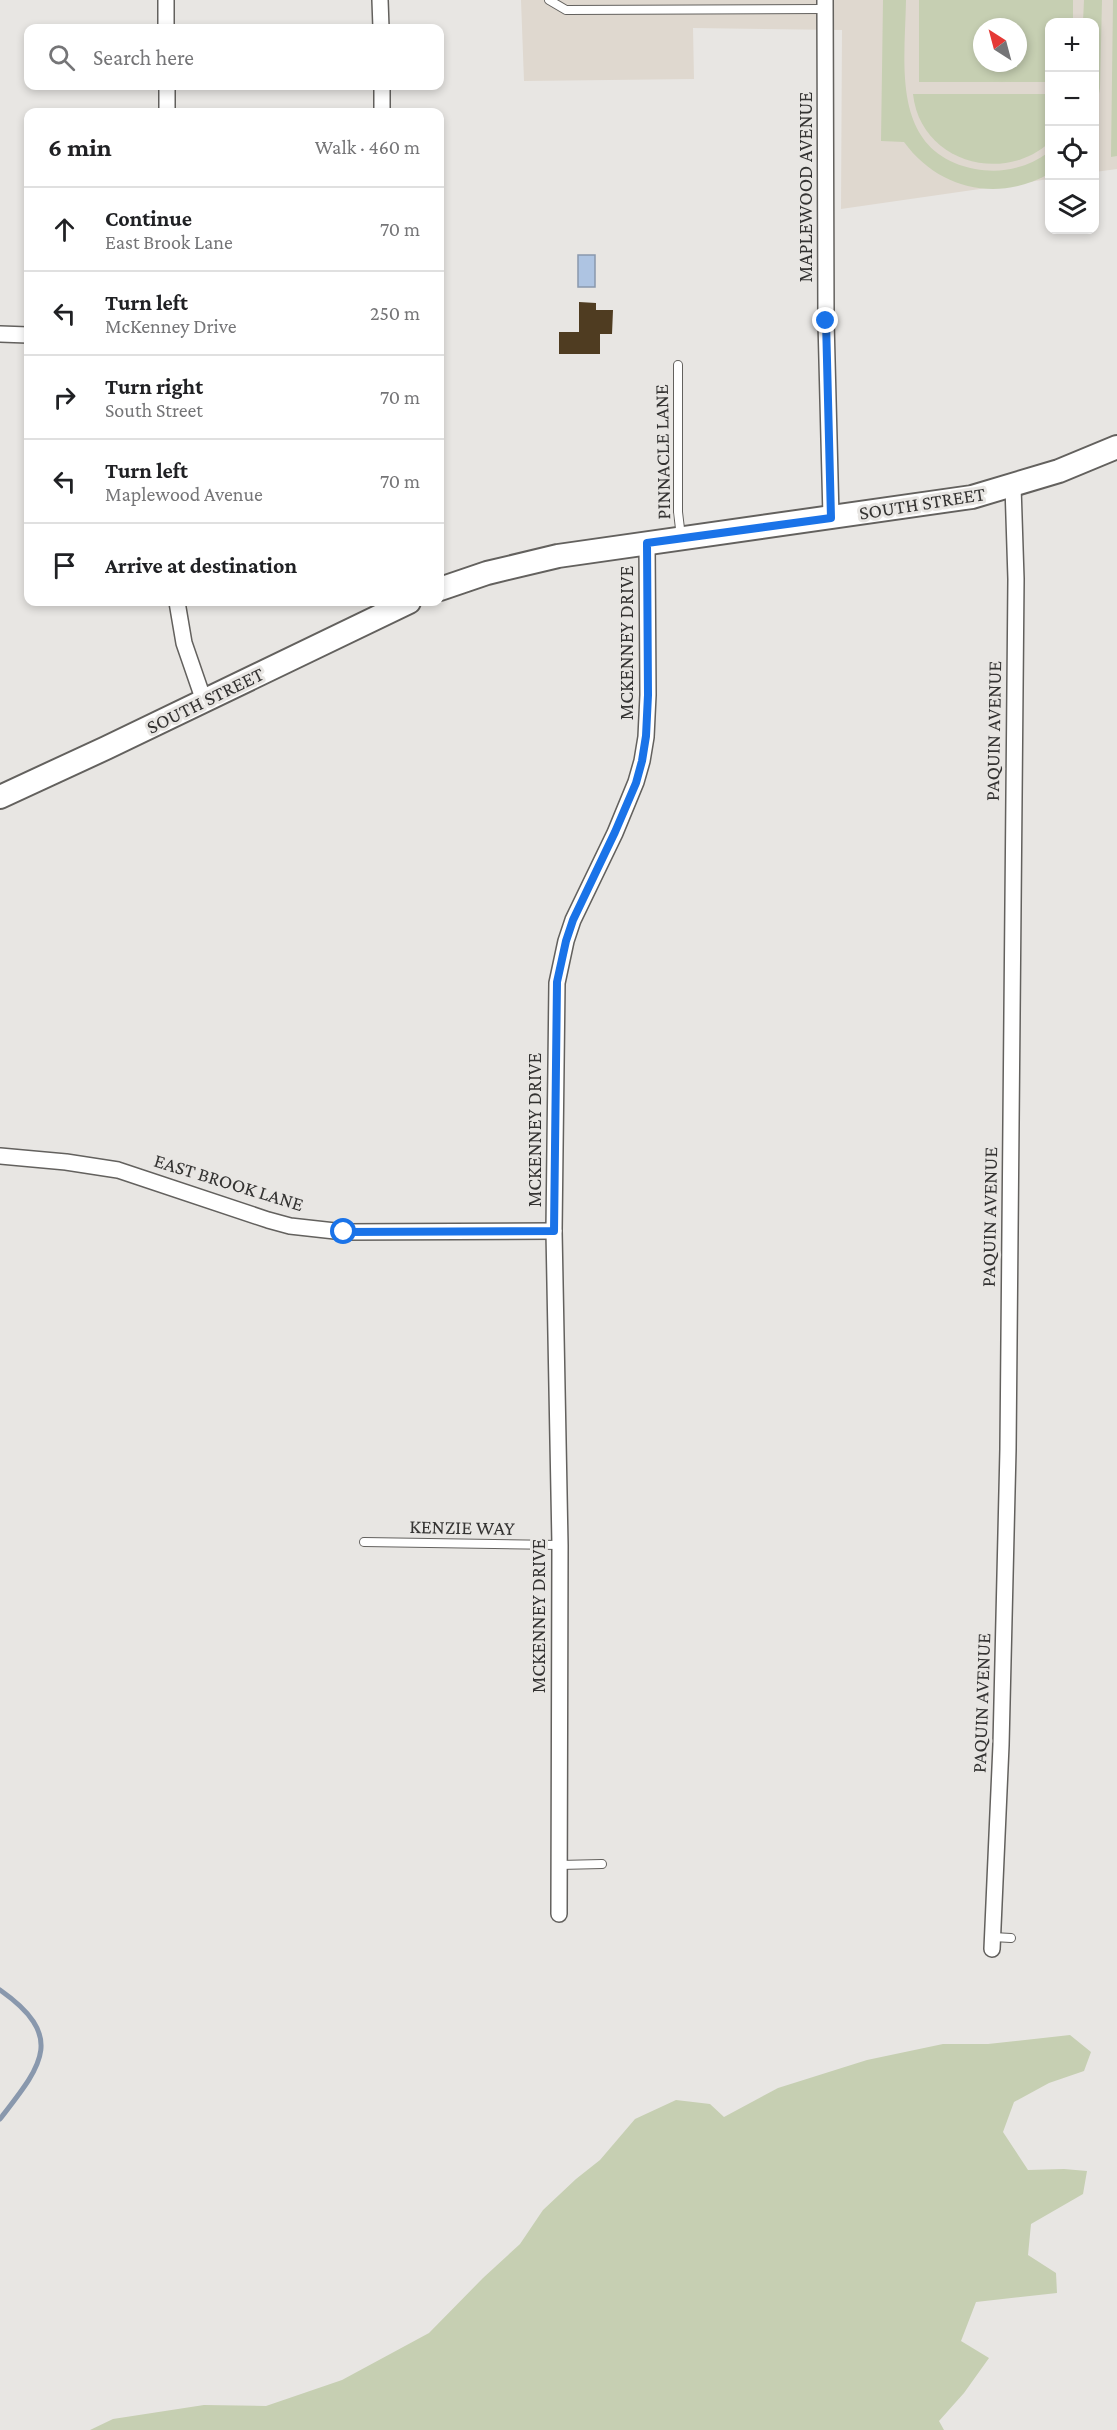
<!DOCTYPE html>
<html lang="en">
<head>
<meta charset="utf-8">
<style>
	:root { --surface:#fff; --page:#f2f2f2; --text:#202124; --muted:#757577; --line:#e0e0e0 }
	body { margin:0; font-family:"Crimson Pro",serif; background:var(--page); color:var(--text) }
	.controls { position:absolute; right:18px; top:18px; display:grid; overflow:hidden; border-radius:12px; box-shadow:0 3px 9px #0003 }
	.controls button { width:54px; height:54px; display:grid; place-items:center; padding:0; border:0; border-bottom:2px solid var(--line); background:var(--surface); color:var(--text); font:30px sans-serif }
	.compass { position:absolute; left:973px; top:18px; width:54px; height:54px; border-radius:50%; background:var(--surface); box-shadow:0 3px 9px #0003; rotate:324deg }
	.stop { position:absolute; width:18px; height:18px; margin:-14px; border:4px solid #1a73e8; border-radius:50%; background:#fff }
	.stop.end { background:#1a73e8; border-color:#fff; box-shadow:0 2px 6px #0008 }
	.list { margin:0; padding:0; list-style:none }
	h2 { display:flex; justify-content:space-between; align-items:center; height:78px; margin:0; padding:0 24px; font-size:26px }
	h2 small { font-size:20px; font-weight:400; color:var(--muted) }
	.list li { display:grid; grid-template-columns:39px 1fr auto; gap:18px; align-items:center; box-sizing:border-box; height:84px; padding:0 24px; border-top:2px solid var(--line) }
	.list b { display:block; font-size:22px; white-space:nowrap }
	.list p { margin:0; font-size:20px; white-space:nowrap; color:var(--muted) }
	.list em { font-size:20px; font-style:normal; color:var(--muted) }
	.icon { flex:none; width:33px; height:33px; fill:none; stroke:currentColor; stroke-width:2; stroke-linecap:round; stroke-linejoin:round }
	.map { position:relative; flex:none; width:1117px; height:2430px; overflow:hidden }
	.search { position:absolute; background:var(--surface); box-shadow:0 3px 9px #0003; left:24px; top:24px; width:420px; height:66px; display:flex; align-items:center; gap:15px; box-sizing:border-box; padding:0 21px; border-radius:12px; color:var(--muted); font-size:22px }
	.panel { position:absolute; background:var(--surface); box-shadow:0 3px 9px #0003; left:24px; top:108px; width:420px; height:498px; border-radius:12px }
	.map>svg:first-child { display:block }
	.built { fill:#dfd8cf; fill-rule:evenodd }
	.green { fill:#c6cfb2; fill-rule:evenodd }
	.water { fill:#aec4e2; stroke:#8998ad; stroke-width:1.5 }
	.lines { fill:none; stroke-linecap:round; stroke-linejoin:round }
	.stream { stroke:#8998ad; stroke-width:5 }
	.building { fill:#4f3c21 }
	.lane-casing { stroke:#63615e; stroke-width:10 }
	.street-casing { stroke:#63615e; stroke-width:18 }
	.secondary-casing { stroke:#63615e; stroke-width:26 }
	.lane { stroke:#fff; stroke-width:8 }
	.street { stroke:#fff; stroke-width:15 }
	.secondary { stroke:#fff; stroke-width:22 }
	.route { stroke:#1a73e8; stroke-width:8 }
	.labels { text-anchor:middle; dominant-baseline:central; stroke-width:6; stroke-linejoin:round; paint-order:stroke }
	.street-label { font-size:20px; fill:#343332; stroke:#e8e6e3 }
</style>
</head>
<body>
<div class="map">
<svg width="1117" height="2430" viewBox="0 0 1117 2430">
	<rect width="100%" height="100%" fill="#e8e6e3"/>
	<path class="built" d="M521 0H1117V169L1095 172 1094 22H1050L1049 179 841 209 842 30 693 28 694 79 524 81ZM982 27H1018V63H982Z"/>
	<g class="green">
		<path d="M883 0H906C905 65 890 152 975 169 1002 174 1027 168 1049 152V174C998 202 939 190 904 142L881 141Z"/>
		<path d="M919 0H1073V22H1050L1049 82H919ZM982 27H1018V63H982Z"/>
		<path d="M1084 0H1102L1100 88 1095 118 1094 22H1083Z"/>
		<path d="M1113 0H1117V156L1111 157Z"/>
		<path d="M913 94H1049V143C1001 185 920 161 913 94Z"/>
		<path d="M1070 2035 1091 2052 1084 2071 1049 2083 1014 2102 1003 2132 1028 2170 1064 2169 1087 2171 1083 2194 1031 2224 1028 2255 1056 2273 1057 2293 976 2302 961 2341 989 2358 964 2393 939 2421 944 2430H90L113 2419 204 2405 266 2406 342 2380 429 2333 483 2278 520 2244 543 2210 576 2179 600 2160 635 2119 676 2100 710 2104 724 2117 778 2088 867 2060 943 2044H988Z"/>
	</g>
	<rect class="water" x="578" y="255" width="17" height="32"/>
	<g class="lines">
		<path class="stream" d="M0 1990C67 2037 41 2066 0 2119"/>
	</g>
	<path class="building" d="M579 302 596 303V310H613L612 334H600V354H559V332H579Z"/>
	<g class="lines">
		<defs>
			<g id="lane">
				<path d="M549 0 566 10 825 9"/>
				<path d="M678 365V512L681 537"/>
				<path d="M364 1542 560 1545"/>
				<path d="M559 1865 602 1864"/>
				<path d="M993 1937 1011 1938"/>
			</g>
			<g id="street">
				<path d="M166 0V28"/>
				<path d="M380 0 381 28"/>
				<path d="M825 0 826 321 831 517"/>
				<path d="M167 86V112"/>
				<path d="M382 86V112"/>
				<path d="M0 334 28 335"/>
				<path d="M177 602 184 643 204 701"/>
				<path d="M0 1156 66 1162 118 1170 268 1220 290 1226 344 1232 554 1231"/>
				<path d="M559 1914 560 1545 554 1231 557 983 566 941 573 920 615 833 636 782 642 761 646 737 648 695 647 543"/>
				<path d="M992 1949 1001 1745 1008 1449 1016 579 1013 486"/>
			</g>
			<g id="secondary">
				<path d="M440 589 487 573 558 556 972 497 1059 471 1117 447"/>
				<path d="M0 797 106 748 409 602"/>
			</g>
		</defs>
		<use href="#lane" class="lane-casing"/>
		<use href="#street" class="street-casing"/>
		<use href="#secondary" class="secondary-casing"/>
		<use href="#lane" class="lane"/>
		<use href="#street" class="street"/>
		<use href="#secondary" class="secondary"/>
	</g>
	<g class="lines">
		<path class="route" d="M344 1232 554 1231 557 982 566 941 573 920 615 832 636 783 642 761 646 736 648 695 647 543 831 518 826 321"/>
	</g>
	<g class="labels">
		<g class="street-label">
			<text transform="translate(805 187) rotate(-90)">MAPLEWOOD AVENUE</text>
			<text transform="translate(662 452) rotate(-91)">PINNACLE LANE</text>
			<text transform="translate(922 503) rotate(-9)">SOUTH STREET</text>
			<text transform="translate(626 643) rotate(-90)">MCKENNEY DRIVE</text>
			<text transform="translate(205 700) rotate(-26)">SOUTH STREET</text>
			<text transform="translate(993 731) rotate(-89)">PAQUIN AVENUE</text>
			<text transform="translate(534 1130) rotate(-90)">MCKENNEY DRIVE</text>
			<text transform="translate(229 1182) rotate(17)">EAST BROOK LANE</text>
			<text transform="translate(989 1217) rotate(-89)">PAQUIN AVENUE</text>
			<text transform="translate(462 1527) rotate(1)">KENZIE WAY</text>
			<text transform="translate(538 1616) rotate(-90)">MCKENNEY DRIVE</text>
			<text transform="translate(981 1703) rotate(-88)">PAQUIN AVENUE</text>
		</g>
	</g>
</svg>
<div class="controls">
<button>+</button>
<button>−</button>
<button><svg class="icon" aria-label="locate" viewBox="0 0 24 24"><circle cx="12" cy="12" r="6"/><path d="M12 2v4M12 18v4M2 12h4M18 12h4"/></svg></button>
<button><svg class="icon" aria-label="layers" viewBox="0 0 24 24"><path d="M12 4l9 5-9 5-9-5zM3 14l9 5 9-5"/></svg></button>
</div>
<svg class="compass" viewBox="-18 -18 36 36"><path d="M0-13l5 13h-10z" fill="#e53935"/><path d="M0 13l5-13h-10z" fill="#757577"/></svg>
<div class="stop" style="left:344px;top:1232px"></div>
<div class="stop end" style="left:826px;top:321px"></div>
<div class="search"><svg class="icon" aria-label="search" viewBox="0 0 24 24"><circle cx="10" cy="10" r="6"/><path d="M15 15l6 6"/></svg>Search here</div>
<section class="panel">
<h2>6 min<small>Walk · 460 m</small></h2>
<ul class="list">
<li><svg class="icon" aria-label="ahead" viewBox="0 0 24 24"><path d="M12 20V5M6 11l6-6 6 6"/></svg><div><b>Continue</b><p>East Brook Lane</p></div><em>70 m</em></li>
<li><svg class="icon" aria-label="left" viewBox="0 0 24 24"><path d="M17 20v-9H6M10 6l-5 5 5 5"/></svg><div><b>Turn left</b><p>McKenney Drive</p></div><em>250 m</em></li>
<li><svg class="icon" aria-label="right" viewBox="0 0 24 24"><path d="M7 20v-9h11M14 6l5 5-5 5"/></svg><div><b>Turn right</b><p>South Street</p></div><em>70 m</em></li>
<li><svg class="icon" aria-label="left" viewBox="0 0 24 24"><path d="M17 20v-9H6M10 6l-5 5 5 5"/></svg><div><b>Turn left</b><p>Maplewood Avenue</p></div><em>70 m</em></li>
<li><svg class="icon" aria-label="arrive" viewBox="0 0 24 24"><path d="M6 21V4h12l-3 4 3 4H6"/></svg><div><b>Arrive at destination</b></div></li>
</ul>
</section>
</div>
</body>
</html>
